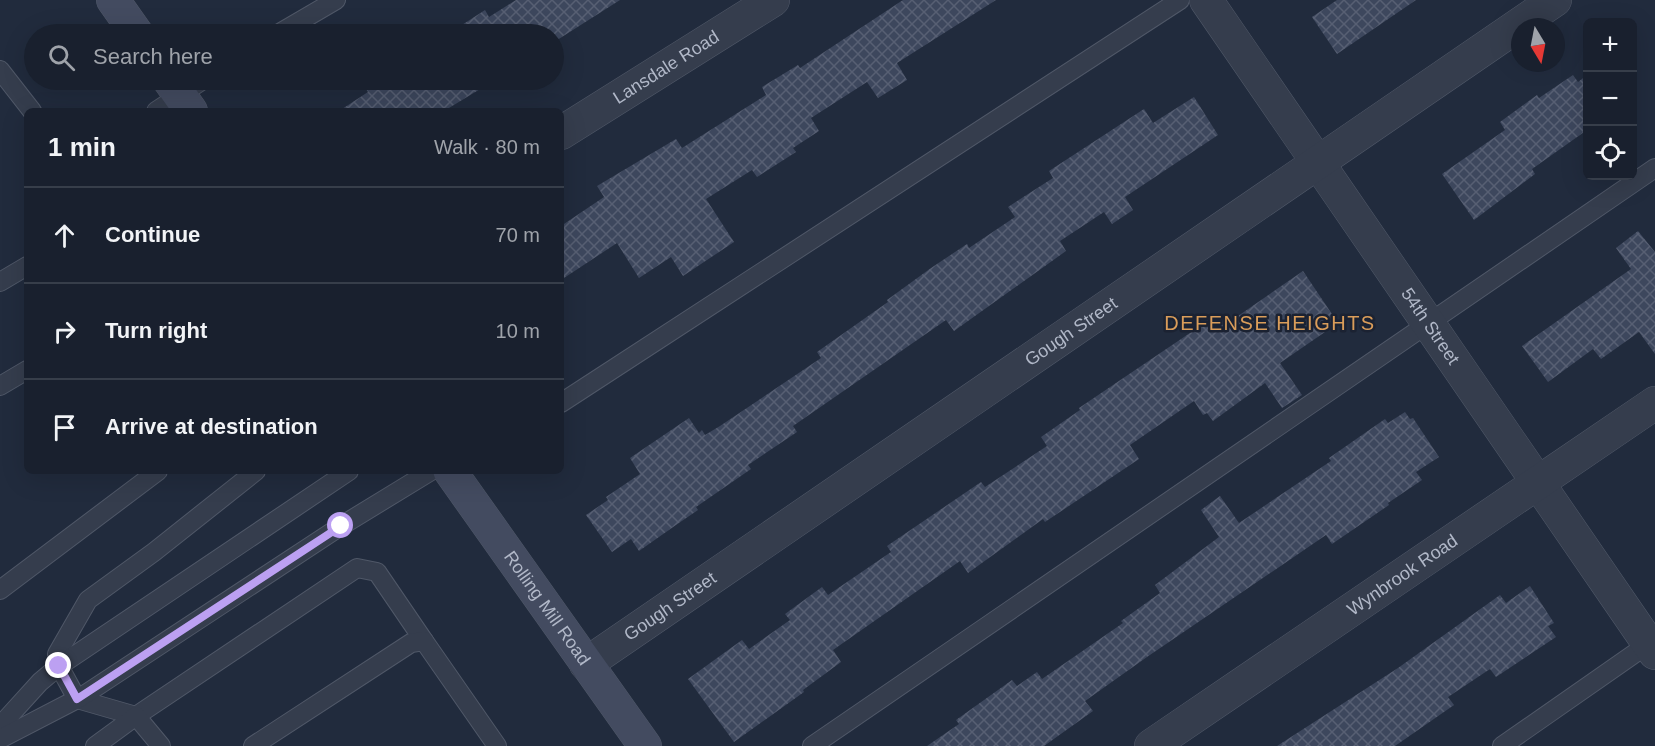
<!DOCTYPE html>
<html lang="en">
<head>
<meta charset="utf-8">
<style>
	:root { --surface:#19202e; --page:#222836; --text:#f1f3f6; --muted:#9fa3aa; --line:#373e4a }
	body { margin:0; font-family:Arial,sans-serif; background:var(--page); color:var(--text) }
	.controls { position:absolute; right:18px; top:18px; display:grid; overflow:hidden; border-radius:9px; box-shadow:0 6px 24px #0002 }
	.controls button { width:54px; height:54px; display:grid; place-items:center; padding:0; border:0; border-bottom:2px solid var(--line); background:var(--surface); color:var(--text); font:30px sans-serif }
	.compass { position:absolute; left:1511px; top:18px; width:54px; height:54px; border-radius:50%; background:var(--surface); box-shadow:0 6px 24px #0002; rotate:170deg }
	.stop { position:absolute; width:18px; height:18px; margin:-14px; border:4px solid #bca0f2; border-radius:50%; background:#fff }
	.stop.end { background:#bca0f2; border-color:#fff; box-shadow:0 2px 6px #0008 }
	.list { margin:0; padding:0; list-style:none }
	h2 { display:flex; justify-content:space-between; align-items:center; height:78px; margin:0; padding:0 24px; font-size:26px }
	h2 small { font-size:20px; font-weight:400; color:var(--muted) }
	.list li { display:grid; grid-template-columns:39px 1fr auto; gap:18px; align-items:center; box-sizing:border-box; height:96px; padding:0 24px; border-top:2px solid var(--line) }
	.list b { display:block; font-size:22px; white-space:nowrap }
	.list em { font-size:20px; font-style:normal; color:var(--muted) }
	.icon { flex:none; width:33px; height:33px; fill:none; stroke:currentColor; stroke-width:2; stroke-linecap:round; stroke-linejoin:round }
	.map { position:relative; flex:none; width:1655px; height:746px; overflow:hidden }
	.search { position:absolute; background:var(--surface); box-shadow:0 6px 24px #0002; left:24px; top:24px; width:540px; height:66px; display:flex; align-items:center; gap:15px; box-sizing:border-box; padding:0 21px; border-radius:33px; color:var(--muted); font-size:22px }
	.panel { position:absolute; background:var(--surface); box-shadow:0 6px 24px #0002; left:24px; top:108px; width:540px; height:366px; border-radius:9px }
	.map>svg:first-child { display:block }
	.building { fill:url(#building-cross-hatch) }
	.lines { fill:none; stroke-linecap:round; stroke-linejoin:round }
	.lane-casing { stroke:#505868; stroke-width:20 }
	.street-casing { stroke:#505868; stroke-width:34 }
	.secondary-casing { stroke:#505868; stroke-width:34 }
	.lane { stroke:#353d4d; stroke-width:18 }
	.street { stroke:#353d4d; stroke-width:33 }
	.secondary { stroke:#434b60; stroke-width:33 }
	.route { stroke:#bca0f2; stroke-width:8 }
	.labels { text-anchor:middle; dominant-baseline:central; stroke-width:5; stroke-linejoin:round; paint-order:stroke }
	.street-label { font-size:18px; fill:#b1b8c8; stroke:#1b2232 }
	.neighbourhood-label { font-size:20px; letter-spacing:1.5px; fill:#da9d5a; stroke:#1b2232 }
</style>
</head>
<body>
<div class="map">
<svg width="1655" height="746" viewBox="0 0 1655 746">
	<defs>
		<pattern id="building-cross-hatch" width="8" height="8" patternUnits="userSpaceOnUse" patternTransform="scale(1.5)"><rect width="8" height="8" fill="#3d475d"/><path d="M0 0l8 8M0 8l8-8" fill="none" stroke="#575f73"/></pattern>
	</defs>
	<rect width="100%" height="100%" fill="#212b3d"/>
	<g class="building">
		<path d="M516 0H620L554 42V34H448L485 10 489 17Z"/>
		<path d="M903 0H996L897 63 907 80 878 98 867 82 811 118 819 131 793 148 796 152 757 177 752 170 706 199 734 242 683 276 671 257 639 278 617 243 561 280V226L604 197 597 186 676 139 682 148 766 95 762 87 798 65 800 68Z"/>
		<path d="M1337 0H1416L1337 54 1312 17Z"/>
		<path d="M1573 75 1578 82 1587 75V130L1532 169 1535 174 1474 220 1442 174 1505 130 1500 122 1537 95 1539 98Z"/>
		<path d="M360 80H495L444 111H339L368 92Z"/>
		<path d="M1194 97 1218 135 1125 197 1133 210 1112 224 1104 212 1060 241 1066 251 954 331 946 320 793 426 797 432 748 465 751 469 696 507 698 510 676 525 639 551 631 539 612 552 586 515 608 500 606 497 640 474 630 458 689 418 699 433 702 430 705 435 720 426 821 358 817 352 888 302 887 300 931 268 967 244 969 248 1015 217 1008 207 1053 178 1049 171 1144 109 1153 123Z"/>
		<path d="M1638 231 1655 252V354L1639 332 1601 359 1593 349 1548 382 1522 346 1631 269 1616 248Z"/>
		<path d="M1303 271 1338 323 1280 363 1302 395 1282 408 1265 383 1213 421 1207 413 1203 415 1194 401 1130 445 1139 459 1045 522 1043 519 968 573 960 561 833 650 841 662 803 690 804 692 734 742 688 679 742 640 749 649 790 620 785 614 822 587 828 595 891 552 887 546 981 482 985 487 1047 446 1041 437 1080 410 1079 408 1218 314 1225 325Z"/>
		<path d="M1405 412 1410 419 1413 418 1439 457 1416 472 1422 480 1388 503 1389 505 1332 544 1326 535 1147 657 1085 701 1093 711 1044 746H927L959 724 956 720 1012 680 1017 686 1037 672 1042 679 1123 623 1121 621 1160 593 1155 585 1219 537 1201 510 1220 496 1239 523 1331 461 1329 458 1385 419 1388 423Z"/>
		<path d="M1530 586 1554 623 1548 626 1556 637 1496 677 1490 669 1448 697 1454 705 1395 746H1277L1398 668 1500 595 1506 603Z"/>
	</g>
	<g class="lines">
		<defs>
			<g id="lane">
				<path d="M278 34 336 0"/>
				<path d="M0 70 32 111"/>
				<path d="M156 111 203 80"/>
				<path d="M0 282 27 266"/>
				<path d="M0 386 27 370"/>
				<path d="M561 403 1180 0"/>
				<path d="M256 471 154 552 88 600 57 654 59 666 77 699 136 716 357 568 377 572 424 641"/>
				<path d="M0 590 158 471"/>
				<path d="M0 726 40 682 59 666 349 471"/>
				<path d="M0 739 81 697 341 526 431 471"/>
				<path d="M95 746 136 716 161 746"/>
				<path d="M253 746 411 643 424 641 497 746"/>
				<path d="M812 746 1655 168"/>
				<path d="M1502 746 1654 640"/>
			</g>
			<g id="street">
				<path id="s1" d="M1206 0 1655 653"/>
				<path id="s2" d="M561 133 773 0"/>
				<path id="s3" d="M586 664 1555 0"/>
				<path id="s4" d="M1151 746 1655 403"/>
			</g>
			<g id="secondary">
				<path d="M113 0 137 34"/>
				<path d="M169 80 191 111"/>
				<path id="s5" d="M450 471 645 746"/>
			</g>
		</defs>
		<use href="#lane" class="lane-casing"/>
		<use href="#street" class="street-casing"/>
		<use href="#secondary" class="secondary-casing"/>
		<use href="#lane" class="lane"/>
		<use href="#street" class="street"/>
		<use href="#secondary" class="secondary"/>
	</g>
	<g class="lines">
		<path class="route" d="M59 666 77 699 341 526"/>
	</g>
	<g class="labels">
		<g class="street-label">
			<text stroke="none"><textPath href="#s2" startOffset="124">Lansdale Road</textPath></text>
			<text stroke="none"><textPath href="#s1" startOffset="396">54th Street</textPath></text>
			<text stroke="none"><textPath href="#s3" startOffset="588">Gough Street</textPath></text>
			<text stroke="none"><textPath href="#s4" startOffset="304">Wynbrook Road</textPath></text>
			<text stroke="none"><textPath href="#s3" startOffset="102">Gough Street</textPath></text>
			<text stroke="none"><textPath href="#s5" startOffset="168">Rolling Mill Road</textPath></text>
		</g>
		<g class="neighbourhood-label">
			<text x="1270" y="323">DEFENSE HEIGHTS</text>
		</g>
	</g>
</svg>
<div class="controls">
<button>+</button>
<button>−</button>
<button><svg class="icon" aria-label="locate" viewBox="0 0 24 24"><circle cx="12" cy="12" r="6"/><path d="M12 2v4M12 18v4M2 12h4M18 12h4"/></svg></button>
</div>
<svg class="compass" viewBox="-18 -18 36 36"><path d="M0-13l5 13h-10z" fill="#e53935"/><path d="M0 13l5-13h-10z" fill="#9fa3aa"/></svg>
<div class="stop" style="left:341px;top:526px"></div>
<div class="stop end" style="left:59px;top:666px"></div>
<div class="search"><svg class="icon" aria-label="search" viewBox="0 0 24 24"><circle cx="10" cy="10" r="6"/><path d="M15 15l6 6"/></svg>Search here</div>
<section class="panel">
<h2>1 min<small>Walk · 80 m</small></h2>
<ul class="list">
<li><svg class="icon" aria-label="ahead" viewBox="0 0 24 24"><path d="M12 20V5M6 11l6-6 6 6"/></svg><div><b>Continue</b></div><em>70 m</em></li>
<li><svg class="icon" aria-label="right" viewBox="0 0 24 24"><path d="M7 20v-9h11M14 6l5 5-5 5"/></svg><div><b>Turn right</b></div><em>10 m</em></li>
<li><svg class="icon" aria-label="arrive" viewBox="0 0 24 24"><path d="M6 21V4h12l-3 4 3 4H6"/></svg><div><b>Arrive at destination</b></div></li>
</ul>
</section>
</div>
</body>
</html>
